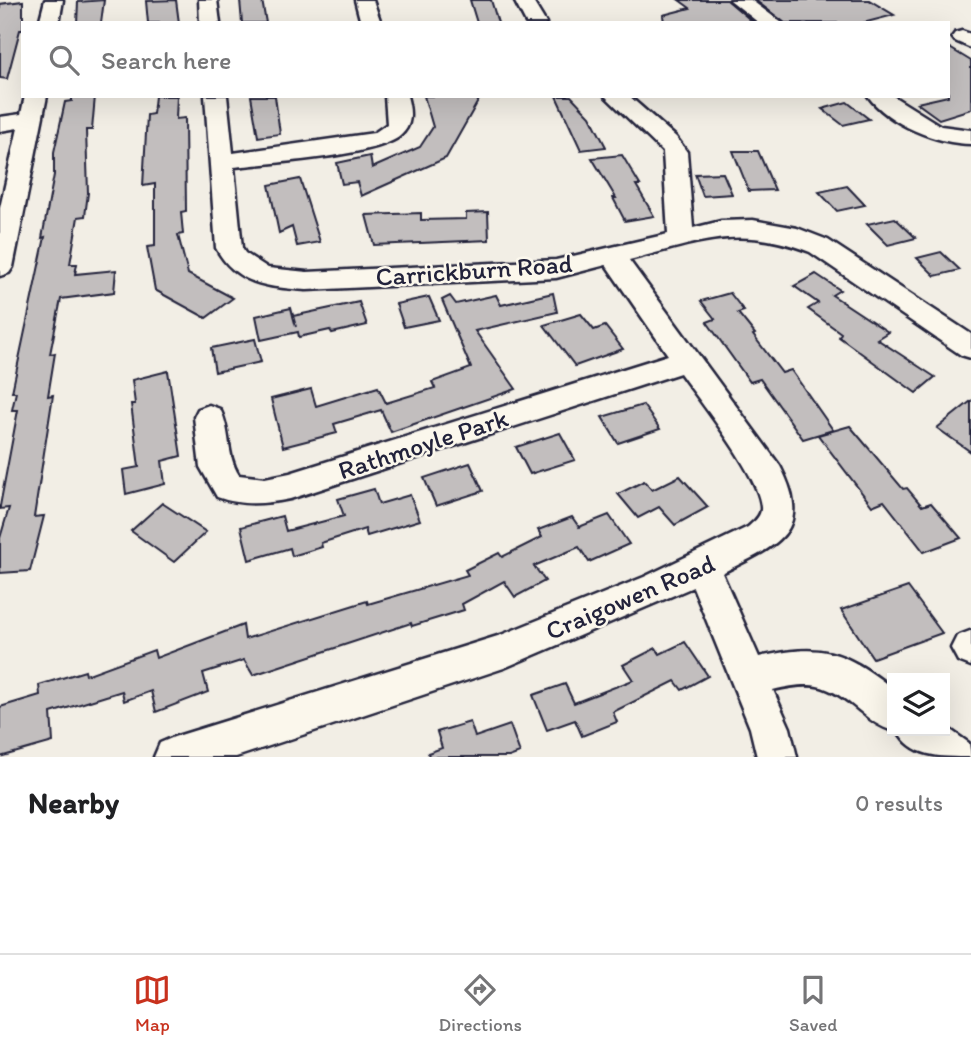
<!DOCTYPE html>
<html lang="en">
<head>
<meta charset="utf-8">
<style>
	:root { --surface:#fff; --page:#f2f2f2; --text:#202124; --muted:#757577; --line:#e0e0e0; --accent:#c8321e }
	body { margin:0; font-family:Itim,sans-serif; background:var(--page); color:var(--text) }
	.controls { position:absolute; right:21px; bottom:21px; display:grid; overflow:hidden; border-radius:0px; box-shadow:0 7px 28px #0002 }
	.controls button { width:63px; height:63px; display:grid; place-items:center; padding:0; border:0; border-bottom:2px solid var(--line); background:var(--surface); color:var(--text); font:35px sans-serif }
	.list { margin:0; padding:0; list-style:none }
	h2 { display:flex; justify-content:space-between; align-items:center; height:91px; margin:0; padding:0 28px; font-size:30px }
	h2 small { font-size:23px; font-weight:400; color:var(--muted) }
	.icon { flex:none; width:38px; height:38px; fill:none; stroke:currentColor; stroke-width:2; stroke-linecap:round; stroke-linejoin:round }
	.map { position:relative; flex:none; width:971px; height:757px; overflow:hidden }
	.search { position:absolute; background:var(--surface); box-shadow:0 7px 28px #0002; left:21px; right:21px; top:21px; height:77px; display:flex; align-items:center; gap:18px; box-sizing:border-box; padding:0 24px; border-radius:0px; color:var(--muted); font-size:26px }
	.sheet { height:196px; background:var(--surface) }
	nav { display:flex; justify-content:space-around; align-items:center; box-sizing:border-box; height:98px; border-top:2px solid var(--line); background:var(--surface); font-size:19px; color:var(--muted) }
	nav a { display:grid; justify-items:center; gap:4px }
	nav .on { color:var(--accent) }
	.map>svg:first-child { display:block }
	.building { fill:#c2bebe; stroke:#22223b; stroke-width:2 }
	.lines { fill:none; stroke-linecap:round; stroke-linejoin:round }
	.minor-casing { stroke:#22223b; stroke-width:5 }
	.minor { fill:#fbf7ec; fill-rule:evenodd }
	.labels { text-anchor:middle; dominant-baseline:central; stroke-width:5; stroke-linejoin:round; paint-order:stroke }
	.street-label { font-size:26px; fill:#22223b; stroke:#fbf7ec }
</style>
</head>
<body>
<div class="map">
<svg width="971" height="757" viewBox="0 0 971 757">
	<rect width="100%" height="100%" fill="#f2eee5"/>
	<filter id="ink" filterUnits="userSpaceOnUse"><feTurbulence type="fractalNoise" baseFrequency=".0143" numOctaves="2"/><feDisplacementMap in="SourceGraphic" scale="14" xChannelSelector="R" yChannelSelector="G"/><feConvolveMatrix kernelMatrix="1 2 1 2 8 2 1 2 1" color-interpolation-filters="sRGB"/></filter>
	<g filter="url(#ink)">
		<g class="building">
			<path d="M104 0 101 23H77L78 2Z"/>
			<path d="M176 0 179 23H148L146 1Z"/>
			<path d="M240 0H262L266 23H242Z"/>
			<path d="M470 0H491L498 23H477Z"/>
			<path d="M679 0H727L754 23H664L663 15 690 8Z"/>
			<path d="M755 0H869L894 15 863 23H785Z"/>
			<path d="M23 1V30H20L7 79 0 78V4Z"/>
			<path d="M948 47 971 61V109L939 119 917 103 948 96Z"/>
			<path d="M72 96H95L92 130H86L88 193 85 216 78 217 70 264H77L75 274 116 270 114 292 61 299 50 354 55 353 48 396 53 395 34 517 44 516 30 571 0 573V538L9 508 0 509V506L18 410H12L16 392H12L45 237 42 238 54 175V152L65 102 72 101Z"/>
			<path d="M155 96H177L176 119 185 118 186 211 181 212 183 234 178 235 188 274 233 298 206 318 155 290 147 247 155 246V184L143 186 147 115 153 114Z"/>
			<path d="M251 96H275L280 134 258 137Z"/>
			<path d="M424 96H481L446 158 361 196 357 182 342 184 337 163 370 156 372 168 420 147 433 127Z"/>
			<path d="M556 96H571L590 116 606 147 581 150Z"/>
			<path d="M847 102 869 119 843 125 822 109Z"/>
			<path d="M733 151H758L775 190 749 191Z"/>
			<path d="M622 155 640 185H636L654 216 625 221 613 198H616L592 158Z"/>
			<path d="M723 173 732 194 703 196 695 174Z"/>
			<path d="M300 179 320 242 297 246 292 227 279 233 269 185Z"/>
			<path d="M847 186 865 205 837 211 819 192Z"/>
			<path d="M488 212 489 240 374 245 366 215 421 213V220L466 219V213Z"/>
			<path d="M895 218 916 238 888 245 867 224Z"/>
			<path d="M941 252 960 270 935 276 917 258Z"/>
			<path d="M816 274 840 290 832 295 888 332 877 339 935 377 916 393 839 337 841 333 808 309 818 303 794 286Z"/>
			<path d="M553 293 557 312 475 331 516 389 391 432 381 410 334 424 337 433 283 447 271 399 311 389 316 406 378 387 386 403 435 388 432 382 471 368 442 300 450 296 456 304 496 295 501 305Z"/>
			<path d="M730 293 744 311 738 313 755 334 753 335 782 373 791 370 833 430 803 439 760 379 750 382 707 322 715 319 701 301Z"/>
			<path d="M429 297 439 320 404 327 396 304Z"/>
			<path d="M359 302 367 325 332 333 330 330 299 337 298 332 261 340 256 316 291 308 296 327 293 316Z"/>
			<path d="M581 314 594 330 605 326 623 349 575 366 544 325Z"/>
			<path d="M255 339 261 362 215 372 211 348Z"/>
			<path d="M168 371 181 456 162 461 165 484 126 494 123 470 139 467 131 404H135L132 380Z"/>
			<path d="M971 401V452L937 428Z"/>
			<path d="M643 405 660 429 618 443 602 417Z"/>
			<path d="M850 426 903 489 907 488 922 506 931 503 961 538 924 552 884 501 872 506 818 435Z"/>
			<path d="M560 433 575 460 530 474 516 447Z"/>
			<path d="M470 463 483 491 436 506 424 478Z"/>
			<path d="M680 476 708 507 675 525 659 507 638 518 618 494 644 481 652 490Z"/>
			<path d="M374 489 379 504 410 495 420 520 367 536 365 529 321 543 322 547 292 556 290 548 249 560 241 527 282 516 286 531 344 516 338 499Z"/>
			<path d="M162 503 206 532 174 562 131 531Z"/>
			<path d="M609 515 629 544 589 562 579 547 534 566 545 581 515 597 504 581 462 604 464 610 412 626 411 623 253 675 244 660 203 673 208 692 156 712 151 691 124 701 122 691 51 713 53 742 0 757V707L40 695 39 685 85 671 86 675 154 650 156 658 243 625 245 639 367 601 368 604 468 575 465 570 499 553 502 557 542 537 538 530 572 517 579 527Z"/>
			<path d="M908 587 942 633 873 658 841 610Z"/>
			<path d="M685 642 708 676 682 690 675 681 613 712 617 722 582 736 575 720 547 730 533 695 565 684 574 703 633 680 623 665 656 648 660 654Z"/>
			<path d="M470 722 475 737 510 725 520 753 509 757H429L428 753 442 748 437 732Z"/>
		</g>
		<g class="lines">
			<defs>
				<g id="minor">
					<path d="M45 0H63L59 23H39Z"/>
					<path d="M199 0H217L220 23H200Z"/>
					<path d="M355 0H373L381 23H361Z"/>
					<path d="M514 0H532L546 23H526Z"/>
					<path d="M730 0H751L782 23H759Z"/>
					<path d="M962 31 971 34V48L955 41 952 37 955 33Z"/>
					<path d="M25 96H47L13 267 9 273 0 276V208L18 128 0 131V117L21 114Z"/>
					<path d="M205 96H227L233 153 374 133 387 124 385 96H407C411 111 413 125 400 136 377 156 268 163 234 167L242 248 245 253 268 268 307 272 556 260 668 234 663 152 605 96H629L676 137 687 152 693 228 721 221 753 220 797 228 828 240 971 334V358L961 355 810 252C738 224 700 242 629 260L780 466C815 534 776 545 722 573L759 657C821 643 842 649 892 688L893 731C880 727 870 720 860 711 828 684 814 680 773 690L790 728 797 757H757L750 728 693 587 504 668 236 757H154L160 743 174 737 501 635 644 577 748 527C753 522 760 518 761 510 764 481 698 399 680 373L290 499C265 504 242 506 217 497L200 467 194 417 198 409 209 405 220 409C231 430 226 455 239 475L265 478 290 473 668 355 606 265 556 278 307 290C268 287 236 285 216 248Z"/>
					<path d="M868 96H893L941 126 971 130V144C938 144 888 124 868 96Z"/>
					<path d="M970 631H971V666L958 661 951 648 957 636Z"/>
					<path d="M945 726 969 743 971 757C939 757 912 757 898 731H945Z"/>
				</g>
			</defs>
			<use href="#minor" class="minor-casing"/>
			<use href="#minor" class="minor"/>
		</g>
	</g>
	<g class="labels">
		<g class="street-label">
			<text transform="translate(474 270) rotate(-4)">Carrickburn Road</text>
			<text transform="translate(423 444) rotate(-18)">Rathmoyle Park</text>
			<text transform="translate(630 597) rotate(-23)">Craigowen Road</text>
		</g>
	</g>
</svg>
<div class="controls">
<button><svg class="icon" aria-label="layers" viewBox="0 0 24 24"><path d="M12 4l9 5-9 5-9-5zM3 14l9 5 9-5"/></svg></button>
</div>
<div class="search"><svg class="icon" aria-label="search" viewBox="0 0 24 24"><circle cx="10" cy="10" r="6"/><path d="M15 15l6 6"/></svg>Search here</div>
</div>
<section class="sheet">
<h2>Nearby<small>0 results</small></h2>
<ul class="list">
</ul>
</section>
<nav>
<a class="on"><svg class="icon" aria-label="map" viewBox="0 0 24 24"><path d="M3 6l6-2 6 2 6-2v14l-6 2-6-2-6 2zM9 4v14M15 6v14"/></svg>Map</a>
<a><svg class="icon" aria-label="directions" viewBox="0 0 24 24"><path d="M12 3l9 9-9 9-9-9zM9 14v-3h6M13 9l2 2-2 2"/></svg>Directions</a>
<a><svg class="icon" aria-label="saved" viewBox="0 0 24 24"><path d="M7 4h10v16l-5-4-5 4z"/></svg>Saved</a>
</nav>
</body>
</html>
